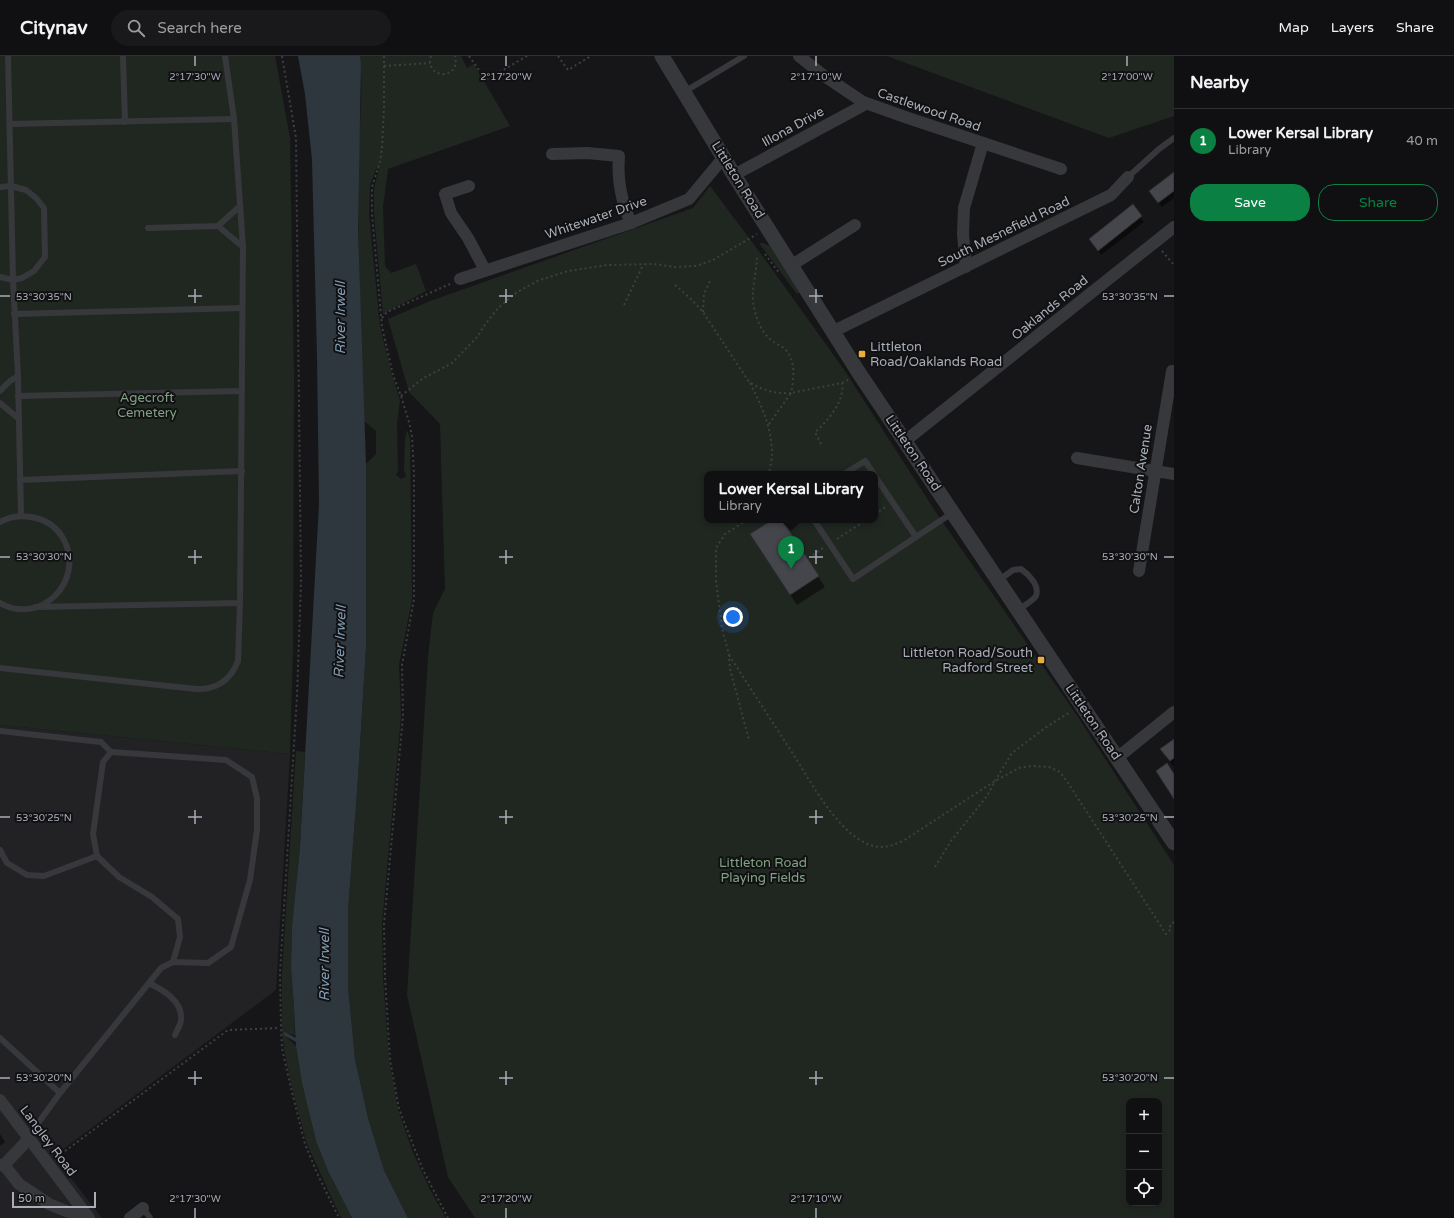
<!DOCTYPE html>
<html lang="en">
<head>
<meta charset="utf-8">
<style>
	:root { --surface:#101012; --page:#19191b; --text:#f1f3f6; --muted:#9c9d9f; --line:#303032; --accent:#0b8043 }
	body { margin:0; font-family:"Varela Round",sans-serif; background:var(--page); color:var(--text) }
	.controls { position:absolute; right:12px; bottom:12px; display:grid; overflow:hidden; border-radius:8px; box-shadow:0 2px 6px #0003 }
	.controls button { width:36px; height:36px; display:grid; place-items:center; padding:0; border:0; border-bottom:1px solid var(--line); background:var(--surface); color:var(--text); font:20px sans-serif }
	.scale { position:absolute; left:12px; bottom:10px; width:84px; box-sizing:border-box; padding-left:4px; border:2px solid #a8adb7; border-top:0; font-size:11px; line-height:14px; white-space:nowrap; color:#a8adb7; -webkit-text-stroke:3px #111113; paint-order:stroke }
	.you { position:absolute; left:733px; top:561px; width:14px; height:14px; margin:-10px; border:3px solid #fff; border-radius:50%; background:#1a73e8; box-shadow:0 0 0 6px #1a73e833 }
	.badge { display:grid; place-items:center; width:26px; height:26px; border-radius:50%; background:var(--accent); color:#fff; font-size:13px; font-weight:700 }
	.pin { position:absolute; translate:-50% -33px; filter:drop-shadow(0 1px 2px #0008) }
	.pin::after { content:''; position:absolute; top:21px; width:14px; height:12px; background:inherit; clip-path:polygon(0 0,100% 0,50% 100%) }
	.popup { position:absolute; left:704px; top:415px; width:174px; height:52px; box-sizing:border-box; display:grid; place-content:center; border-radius:8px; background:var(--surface); filter:drop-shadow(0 1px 3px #0005); font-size:13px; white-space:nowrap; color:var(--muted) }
	.popup b { font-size:15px; color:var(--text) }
	.popup::after { content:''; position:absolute; left:50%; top:100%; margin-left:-8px; border:8px solid transparent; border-top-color:var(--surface) }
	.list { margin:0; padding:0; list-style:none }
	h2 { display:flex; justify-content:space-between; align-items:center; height:52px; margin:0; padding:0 16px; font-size:17px }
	h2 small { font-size:13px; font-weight:400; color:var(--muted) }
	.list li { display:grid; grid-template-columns:26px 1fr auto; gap:12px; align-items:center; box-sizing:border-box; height:64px; padding:0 16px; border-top:1px solid var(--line) }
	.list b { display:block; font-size:15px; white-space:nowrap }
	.list p { margin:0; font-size:13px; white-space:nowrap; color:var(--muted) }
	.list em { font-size:13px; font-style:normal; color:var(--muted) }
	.actions { display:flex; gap:8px; padding:12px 16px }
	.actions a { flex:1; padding:9px 0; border:1px solid var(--accent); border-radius:16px; text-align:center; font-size:14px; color:var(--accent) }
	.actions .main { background:var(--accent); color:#fff }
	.icon { flex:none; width:22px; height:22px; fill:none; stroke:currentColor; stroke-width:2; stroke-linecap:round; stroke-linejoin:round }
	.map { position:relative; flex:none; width:1174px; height:1162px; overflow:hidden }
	header { display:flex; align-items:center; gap:24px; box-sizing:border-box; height:56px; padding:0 20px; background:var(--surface); border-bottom:1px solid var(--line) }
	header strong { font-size:19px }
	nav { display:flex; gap:22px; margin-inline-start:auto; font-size:14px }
	.search { width:280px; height:36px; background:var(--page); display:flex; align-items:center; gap:10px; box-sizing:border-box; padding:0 14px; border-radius:22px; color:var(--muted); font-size:15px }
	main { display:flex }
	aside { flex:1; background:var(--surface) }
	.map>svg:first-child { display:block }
	.built { fill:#222225 }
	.green { fill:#202721; fill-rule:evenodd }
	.water { fill:#2e373d }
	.shadow { fill:#0007 }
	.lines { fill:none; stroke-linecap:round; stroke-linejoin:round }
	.stream { stroke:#2e373d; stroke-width:3.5 }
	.building { fill:#45464b; stroke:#303034 }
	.path { stroke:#3d3f43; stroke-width:2; stroke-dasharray:2 3; stroke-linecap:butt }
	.service { stroke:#37383c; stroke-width:6 }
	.minor { stroke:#37383c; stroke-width:12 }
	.tertiary { stroke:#37383c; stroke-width:15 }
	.ticks { fill:none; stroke:#a8adb7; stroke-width:1.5 }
	.poi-dot { fill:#eaac3c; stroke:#111113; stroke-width:1.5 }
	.labels { text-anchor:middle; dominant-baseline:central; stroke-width:4; stroke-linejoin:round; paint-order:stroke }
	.street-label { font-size:13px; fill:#a8adb7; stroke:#111113 }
	.poi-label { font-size:13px; fill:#a8adb7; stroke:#111113; text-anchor:start }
	.park-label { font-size:13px; fill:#80a182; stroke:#111113 }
	.water-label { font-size:14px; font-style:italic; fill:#819bb1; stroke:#111113 }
	.ticks-label { font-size:10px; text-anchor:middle; fill:#a8adb7; stroke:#111113; stroke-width:4; stroke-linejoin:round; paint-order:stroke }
</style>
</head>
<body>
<header>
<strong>Citynav</strong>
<div class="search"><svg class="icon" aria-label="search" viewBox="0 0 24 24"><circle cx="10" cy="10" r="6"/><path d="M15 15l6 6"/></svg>Search here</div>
<nav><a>Map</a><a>Layers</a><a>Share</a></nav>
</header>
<main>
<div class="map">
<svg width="1174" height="1162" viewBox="0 0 1174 1162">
	<rect width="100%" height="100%" fill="#161618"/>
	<path class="built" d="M0 669 290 698 276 934 54 1100 102 1162H0Z"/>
	<g class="green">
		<path d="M0 0H275L290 82 294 320 293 595 290 698 0 669Z"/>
		<path d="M360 0H461L467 12 474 8 510 70 388 113 383 151 385 210 391 217 416 208 426 235 383 258 374 158V132L379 113H376L370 129 369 158 380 271 392 319 400 344 397 368 398 415 396 419 401 423 405 421 406 419 404 415 405 383 407 374 410 383 412 534V544L399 609 401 660 382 868 383 922 389 1004 398 1054 412 1094 430 1134 446 1162H408L384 1114 368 1062 355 1003 348 930V855L358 722 366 591V408L376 398V375L364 365C361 284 358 202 358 121 358 81 364 40 360 0Z"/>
		<path d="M887 0H1174V60L1109 82Z"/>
		<path d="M710 130 764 202 845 315 937 458 1078 661 1174 809V1162H475L448 1121 407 939 428 601 433 557 445 533 440 368 409 336 388 263 430 245 693 152ZM707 418H875V464H707ZM1129 1045H1159V1147H1129Z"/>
		<path d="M759 187H763L770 190 800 236 797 238Z"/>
		<path d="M296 695 305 696 300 791 292 870 291 911 294 952 295 979 286 977 285 980 296 990 302 1027 316 1085 328 1115 352 1162H341L307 1088 291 1028 284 992 282 976V917Z"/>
	</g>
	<path class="water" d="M298 0H360L361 8 358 173 366 408V591L358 722 348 855V930L355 1003 368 1062 384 1114 408 1162H352L328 1115 316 1085 302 1027 296 990 294 952 291 911 292 870 300 791 319 448 317 299 312 104 305 38Z"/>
	<g class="shadow">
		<path d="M1174 117V142L1162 151 1153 140Z"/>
		<path d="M1133 150 1144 166 1101 199 1090 183Z"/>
		<path d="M773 464H781L825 531 797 549 757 489Z"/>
		<path d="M1174 684V709L1173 710 1165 698Z"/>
		<path d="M0 1078 5 1086 0 1090Z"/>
	</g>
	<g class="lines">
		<path class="stream" d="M285 978 298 985"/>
	</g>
	<g class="building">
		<path d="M1174 116V135L1158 147 1149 135Z"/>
		<path d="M1133 148 1142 160 1098 195 1089 183Z"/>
		<path d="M772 464H782L819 520 790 539 750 478Z"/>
		<path d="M1174 683V702L1170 705 1160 693Z"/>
		<path d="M1167 707 1174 718V743L1156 715Z"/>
	</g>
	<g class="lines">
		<g class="path">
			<path d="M282 0 296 82 301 527 297 640 280 917 281 972 282 992 290 1028 305 1088 317 1117 339 1162"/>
			<path d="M384 0V51L382 92 380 106 372 131V158L382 271 393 319 401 340 409 366 412 380 414 418V543L402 609 403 660 384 868 385 921 390 1004 399 1053 423 1114 448 1162"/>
			<path d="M431 0C424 23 461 25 455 0"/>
			<path d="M469 0 486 24 527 0"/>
			<path d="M558 0 568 14 591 0"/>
			<path d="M384 10 430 7"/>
			<path d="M1162 195 1174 209"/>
			<path d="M765 198 780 218"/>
			<path d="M675 229 690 242 703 256 749 326C762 334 775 338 791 337 794 323 796 304 785 293 780 289 774 287 770 283 763 277 758 267 756 259 749 240 756 221 757 202"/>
			<path d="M624 249 643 209"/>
			<path d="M703 256 704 238 711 223"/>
			<path d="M382 262 387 256 450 228"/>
			<path d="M750 327C762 351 771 369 772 397 772 403 770 411 769 418"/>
			<path d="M401 340 422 323 452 307 478 280 484 270 498 252 516 237 537 225 568 215 607 209 654 208 675 211 696 210 713 204 757 178"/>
			<path d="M769 368 791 337 842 327 848 324"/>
			<path d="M821 388 815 376C828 365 845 345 842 327"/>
			<path d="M875 458 887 450"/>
			<path d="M747 464 725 478 716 492V525L722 572 729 599 730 613 749 684"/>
			<path d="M837 483 866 464"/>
			<path d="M813 499 823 492"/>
			<path d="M729 599C751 633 773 667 795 701 811 727 834 768 860 784 876 794 887 792 903 785L995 725 1019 712 1032 710 1049 711 1060 716 1068 727 1166 878 1171 873 1170 870 1174 866"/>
			<path d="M935 811 951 785 987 740 995 725 1012 697 1045 672 1070 656"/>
			<path d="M57 1101 228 974 280 972"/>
		</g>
		<g class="service">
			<path d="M8 0 13 224 18 320 21 460"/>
			<path d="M123 0 125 66"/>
			<path d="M684 36 744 0"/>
			<path d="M10 68 234 63"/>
			<path d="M1128 121 1159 93 1174 82"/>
			<path d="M0 131 11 130 26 134 36 142 44 152 45 201 34 215 22 222 13 224 0 221"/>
			<path d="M218 170 243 191"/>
			<path d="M148 172 218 170 240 150"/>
			<path d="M14 258 242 252"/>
			<path d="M0 335 10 325 18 320"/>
			<path d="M18 340 242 335"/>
			<path d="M0 347 19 363"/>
			<path d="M844 418 865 405 874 418"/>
			<path d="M20 424 242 415"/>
			<path d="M814 464 853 523 916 481 875 420"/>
			<path d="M0 466C11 460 24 459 36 462 48 465 58 473 64 484 85 525 41 570 0 547"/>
			<path d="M916 481 952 457"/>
			<path d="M999 524 1013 514 1021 513C1028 518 1040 529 1036 540 1033 545 1023 550 1018 554"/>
			<path d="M36 551 240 547 243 191 234 63 225 0"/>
			<path d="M0 612 196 633C216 634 231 624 238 605L240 547"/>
			<path d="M0 675 101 686 111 696"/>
			<path d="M0 794 7 807 27 819 44 820 97 800"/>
			<path d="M149 927C163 934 183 945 181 964 181 968 177 974 175 979"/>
			<path d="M0 982 60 1037"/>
			<path d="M28 1081 60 1037 161 912 173 906 208 907 231 891 250 824 257 774V742L252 721 226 704 111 696 103 706 93 778 97 800 119 821 152 841 178 863 180 881 173 906"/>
			<path d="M143 1152 150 1162"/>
		</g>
		<g class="minor">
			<path d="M799 0 823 19 863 46 908 62 1061 113"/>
			<path d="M552 98 587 97 619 100C617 124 621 145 631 167"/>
			<path d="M734 119 862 50 863 46"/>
			<path d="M469 130 445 138 451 157 468 182 485 214"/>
			<path d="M792 209 855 169"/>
			<path d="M966 211 963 178 964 152 983 87"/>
			<path d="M460 223 631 167 689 143 724 101"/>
			<path d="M832 276 1111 139 1128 121"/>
			<path d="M905 385 1174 171"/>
			<path d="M1077 402 1174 418"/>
			<path d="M1139 515 1172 315"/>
			<path d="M1117 702 1174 656"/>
			<path d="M0 1044 89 1162"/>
			<path d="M0 1109H4L19 1128 49 1148 83 1162"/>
			<path d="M4 1109 25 1087 28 1081"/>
			<path d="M130 1162 143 1152"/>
		</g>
		<path class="tertiary" d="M662 0 734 119 859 317 1174 787"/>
	</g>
	<path class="ticks" d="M195 0V10M506 0V10M816 0V10M1127 0V10M195 233V247M506 233V247M816 233V247M0 240H10M188 240H202M499 240H513M809 240H823M1164 240H1174M195 494V508M506 494V508M816 494V508M0 501H10M188 501H202M499 501H513M809 501H823M1164 501H1174M195 754V768M506 754V768M816 754V768M0 761H10M188 761H202M499 761H513M809 761H823M1164 761H1174M195 1015V1029M506 1015V1029M816 1015V1029M0 1022H10M188 1022H202M499 1022H513M809 1022H823M1164 1022H1174M195 1152V1162M506 1152V1162M816 1152V1162"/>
	<g class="poi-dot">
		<rect x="858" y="294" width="8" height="8" rx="2"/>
		<rect x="1037" y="600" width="8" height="8" rx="2"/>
	</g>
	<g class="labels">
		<g class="street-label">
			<text transform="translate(929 54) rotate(19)">Castlewood Road</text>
			<text transform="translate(793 71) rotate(-29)">Illona Drive</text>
			<text transform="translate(738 124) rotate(58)">Littleton Road</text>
			<text transform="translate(596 162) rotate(-19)">Whitewater Drive</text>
			<text transform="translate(1004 176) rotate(-26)">South Mesnefield Road</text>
			<text transform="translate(1050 252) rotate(-39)">Oaklands Road</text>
			<text transform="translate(913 397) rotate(56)">Littleton Road</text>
			<text transform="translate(1141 413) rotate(-81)">Calton Avenue</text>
			<text transform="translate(1093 666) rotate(56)">Littleton Road</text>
			<text transform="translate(48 1085) rotate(53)">Langley Road</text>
		</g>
		<g class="poi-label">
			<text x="870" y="291">Littleton<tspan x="870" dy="15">Road/Oaklands Road</tspan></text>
			<text x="1033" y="597" text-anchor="end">Littleton Road/South<tspan x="1033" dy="15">Radford Street</tspan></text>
		</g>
		<g class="park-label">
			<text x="147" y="342">Agecroft<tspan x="147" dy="15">Cemetery</tspan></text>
			<text x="763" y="807">Littleton Road<tspan x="763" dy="15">Playing Fields</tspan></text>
		</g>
		<g class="water-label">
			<text transform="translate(340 262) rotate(-90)">River Irwell</text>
			<text transform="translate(340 586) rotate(-88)">River Irwell</text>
			<text transform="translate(324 909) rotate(-90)">River Irwell</text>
		</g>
	</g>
	<g class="ticks-label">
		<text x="195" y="24">2°17'30"W</text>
		<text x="506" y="24">2°17'20"W</text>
		<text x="816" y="24">2°17'10"W</text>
		<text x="1127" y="24">2°17'00"W</text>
		<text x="44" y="244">53°30'35"N</text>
		<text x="1130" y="244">53°30'35"N</text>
		<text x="44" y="504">53°30'30"N</text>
		<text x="1130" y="504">53°30'30"N</text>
		<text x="44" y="765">53°30'25"N</text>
		<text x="1130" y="765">53°30'25"N</text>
		<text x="44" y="1025">53°30'20"N</text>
		<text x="1130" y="1025">53°30'20"N</text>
		<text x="195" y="1146">2°17'30"W</text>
		<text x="506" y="1146">2°17'20"W</text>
		<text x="816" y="1146">2°17'10"W</text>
	</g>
</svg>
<div class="controls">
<button>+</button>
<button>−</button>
<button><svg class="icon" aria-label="locate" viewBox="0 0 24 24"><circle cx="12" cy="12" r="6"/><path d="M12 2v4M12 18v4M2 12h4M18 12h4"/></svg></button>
</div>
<div class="scale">50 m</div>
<div class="you"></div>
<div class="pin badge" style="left:791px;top:513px">1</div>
<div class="popup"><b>Lower Kersal Library</b>Library</div>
</div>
<aside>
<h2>Nearby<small></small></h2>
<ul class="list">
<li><span class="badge">1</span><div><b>Lower Kersal Library</b><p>Library</p></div><em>40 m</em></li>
</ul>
<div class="actions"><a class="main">Save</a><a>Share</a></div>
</aside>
</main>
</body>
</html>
